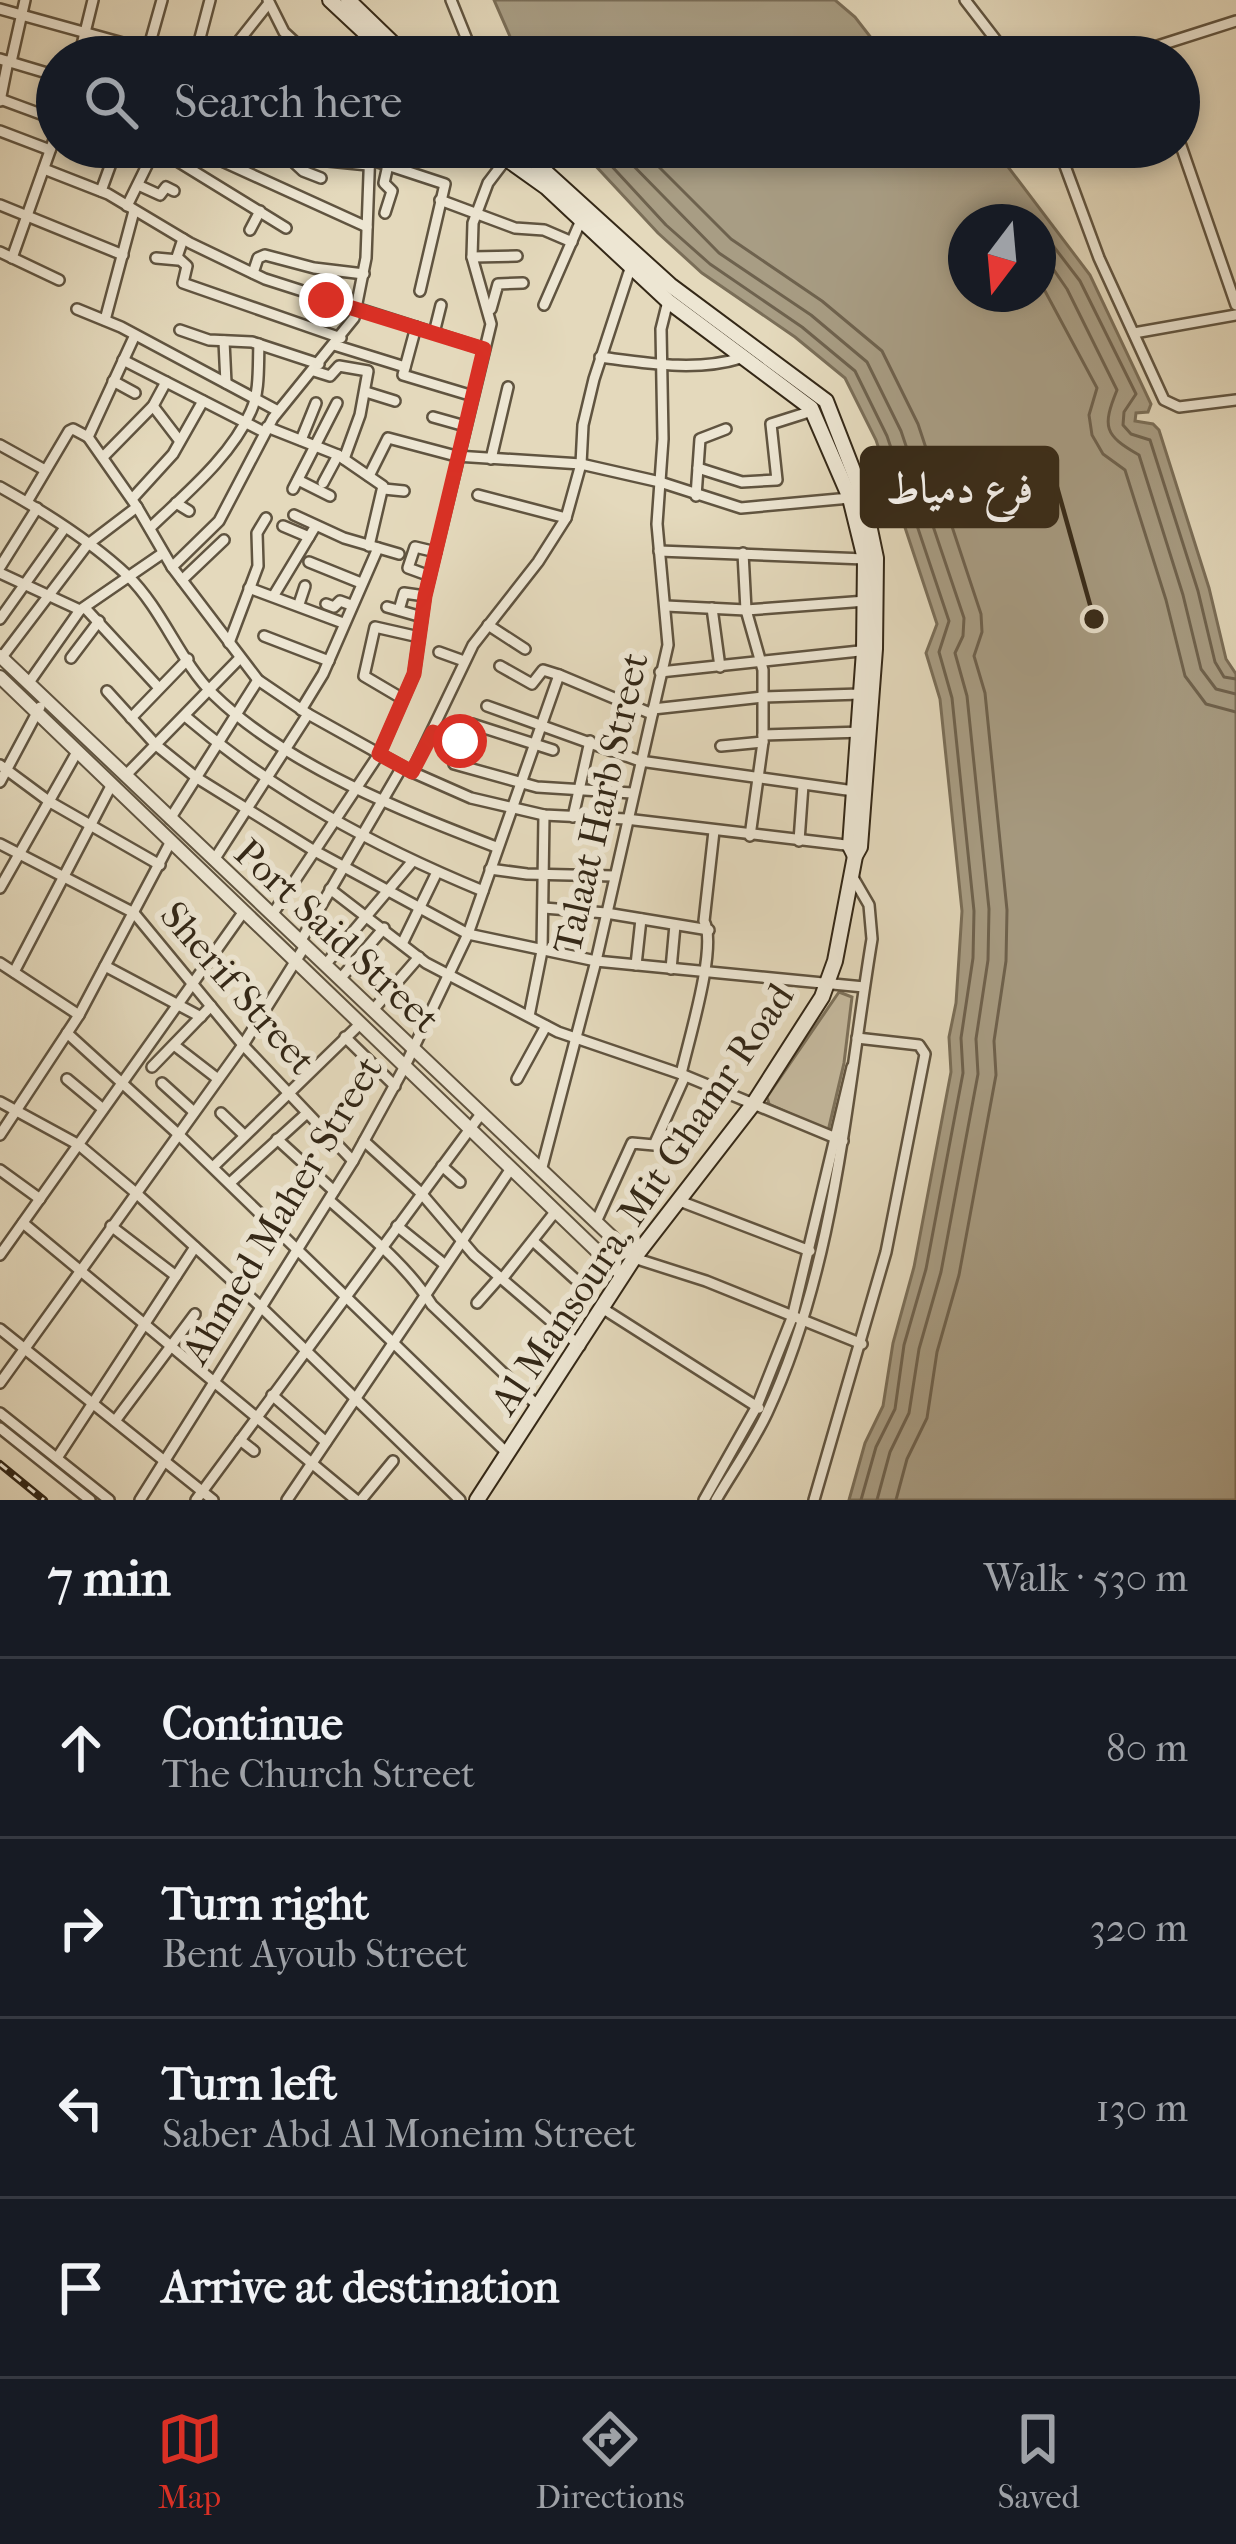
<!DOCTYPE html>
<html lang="en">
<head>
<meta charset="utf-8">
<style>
	:root { --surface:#171b24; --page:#20242c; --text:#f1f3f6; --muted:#9ea1a6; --line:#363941; --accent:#d93025 }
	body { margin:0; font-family:"IM FELL French Canon",Amiri,serif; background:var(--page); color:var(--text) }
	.compass { position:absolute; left:948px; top:204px; width:108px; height:108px; border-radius:50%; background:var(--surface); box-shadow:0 6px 18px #0003; rotate:196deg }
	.stop { position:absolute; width:36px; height:36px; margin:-27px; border:9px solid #d93025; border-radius:50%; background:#fff }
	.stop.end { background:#d93025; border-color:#fff; box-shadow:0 3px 12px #0008 }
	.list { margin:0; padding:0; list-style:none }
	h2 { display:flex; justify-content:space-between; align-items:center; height:156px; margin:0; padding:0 48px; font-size:51px }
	h2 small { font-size:39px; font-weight:400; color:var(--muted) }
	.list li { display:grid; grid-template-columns:78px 1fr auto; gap:36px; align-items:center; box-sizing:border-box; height:180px; padding:0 48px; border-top:3px solid var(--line) }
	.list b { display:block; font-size:45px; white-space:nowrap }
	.list p { margin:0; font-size:39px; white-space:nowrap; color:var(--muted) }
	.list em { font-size:39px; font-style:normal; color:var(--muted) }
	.icon { flex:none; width:66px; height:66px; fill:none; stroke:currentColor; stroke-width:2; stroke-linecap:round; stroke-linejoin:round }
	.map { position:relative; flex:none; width:1236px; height:1500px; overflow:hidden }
	.search { position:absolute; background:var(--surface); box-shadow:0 6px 18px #0003; left:36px; right:36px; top:36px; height:132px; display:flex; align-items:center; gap:30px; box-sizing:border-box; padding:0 42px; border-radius:66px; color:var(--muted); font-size:45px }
	.sheet { height:876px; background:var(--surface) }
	nav { display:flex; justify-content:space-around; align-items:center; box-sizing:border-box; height:168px; border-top:3px solid var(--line); background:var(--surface); font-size:33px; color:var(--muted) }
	nav a { display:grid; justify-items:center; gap:6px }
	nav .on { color:var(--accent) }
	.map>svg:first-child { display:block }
	.green { fill:#c6bba0; stroke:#7d725c; stroke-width:3 }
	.water { fill:#a89d84; stroke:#7a6e58; stroke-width:3; fill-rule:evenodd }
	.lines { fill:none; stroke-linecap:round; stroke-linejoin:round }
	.shore { stroke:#6e624e; stroke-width:3 }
	.minor-casing { stroke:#605440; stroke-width:14 }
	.tertiary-casing { stroke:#605440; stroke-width:16 }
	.secondary-casing { stroke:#342817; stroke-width:18 }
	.minor { stroke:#ede6d3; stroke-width:9 }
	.tertiary { stroke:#ede6d3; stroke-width:12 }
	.secondary { stroke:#ede6d3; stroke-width:14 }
	.rail-casing { stroke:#342817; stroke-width:8 }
	.rail { stroke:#ede6d3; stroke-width:3; stroke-dasharray:9; stroke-linecap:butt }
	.route { stroke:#d93025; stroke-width:15 }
	.labels { text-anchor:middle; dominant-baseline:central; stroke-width:12; stroke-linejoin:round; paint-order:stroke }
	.street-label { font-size:39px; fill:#342817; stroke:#ede6d3 }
	.leader { fill:none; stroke:#342817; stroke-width:4.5 }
	.callout-dot { fill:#342817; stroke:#ede6d3; stroke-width:4.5 }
	.callout { fill:#342817; stroke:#342817; stroke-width:4.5 }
	.callout-label { font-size:42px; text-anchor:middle; font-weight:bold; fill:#fff }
</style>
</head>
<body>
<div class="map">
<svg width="1236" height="1500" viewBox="0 0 1236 1500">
	<rect width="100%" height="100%" fill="#e4d9bc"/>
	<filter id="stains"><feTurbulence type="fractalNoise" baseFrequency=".00167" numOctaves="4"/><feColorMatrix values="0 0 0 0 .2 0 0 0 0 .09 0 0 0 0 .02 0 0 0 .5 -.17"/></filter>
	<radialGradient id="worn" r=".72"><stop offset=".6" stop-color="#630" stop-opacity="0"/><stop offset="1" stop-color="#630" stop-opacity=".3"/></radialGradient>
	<path class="green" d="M839 992 852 997 844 1063 828 1131 769 1104 767 1097Z"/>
	<g class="water">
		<path d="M494 0H835L855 17 886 57H519Z"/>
		<path d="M578 147H993L1090 275 1151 404 1148 412 1136 413 1135 421 1153 424 1159 430 1209 588 1226 659 1236 674V1500H849L865 1443 883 1406 893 1343 914 1267 951 1072 949 1037 956 1003 962 911 940 699 926 653 937 624 876 440 845 378 795 337 702 273 658 233ZM966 222H1038V294H966Z"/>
	</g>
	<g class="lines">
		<g class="shore">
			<path d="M594 147 666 225 710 264 802 327 855 371 887 436 949 621 939 652 952 698 974 911 973 958 961 1038 963 1073 926 1269 904 1345 895 1409 876 1447 861 1500"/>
			<path d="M615 147 719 253 811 315 867 362 901 431 964 618 963 636 955 653 967 696 989 909 988 960 976 1039 978 1074 941 1272 919 1349 909 1413 890 1452 877 1500"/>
			<path d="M639 147 731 239 822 301 882 351 918 424 981 614 982 632 974 656 985 693 1007 910 1006 961 994 1041 996 1075 959 1275 937 1352 927 1418 907 1459 896 1500"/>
			<path d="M1038 226 1080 281 1136 394 1124 412 1123 425 1131 434 1150 440 1198 591 1215 662 1224 677 1236 679"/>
			<path d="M1038 247 1067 289 1117 390C1102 427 1104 435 1139 455L1183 595 1201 669 1216 689 1236 694"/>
			<path d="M1038 278 1097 388 1089 415 1092 435 1103 454 1125 470 1166 600 1185 676 1206 704 1236 712"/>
		</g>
		<defs>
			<g id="minor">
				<path d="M268 0 284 32 311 57"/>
				<path d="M451 0 474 57"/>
				<path d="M965 0 1009 57"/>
				<path d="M0 9 148 50"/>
				<path d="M79 57 93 0"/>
				<path d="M146 57 162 0"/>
				<path d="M195 57 210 0"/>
				<path d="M226 57 269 3"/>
				<path d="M1123 57 1236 21"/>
				<path d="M0 59 57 76"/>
				<path d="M11 62 25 0"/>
				<path d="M0 99 57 120"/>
				<path d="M0 101 8 61"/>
				<path d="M0 131 50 150"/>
				<path d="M1179 140 1236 305"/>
				<path d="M191 147 367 227"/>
				<path d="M292 147 288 157 303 171 321 178"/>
				<path d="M296 147 328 161 368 165"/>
				<path d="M468 147H492"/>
				<path d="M1058 147 1099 258 1164 400 1179 407 1236 400"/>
				<path d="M156 148 286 228"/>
				<path d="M1063 158 1095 147"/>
				<path d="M369 159 445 184 420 291"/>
				<path d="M44 169 108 194 190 243 265 279 484 349"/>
				<path d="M138 185 160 195 166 187 174 191"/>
				<path d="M101 191 117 147"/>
				<path d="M440 200 515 228 544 230 572 242"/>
				<path d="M0 205 123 255"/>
				<path d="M127 206 156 147"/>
				<path d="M385 213 392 191 384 183 388 165"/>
				<path d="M250 230 260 211"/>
				<path d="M183 239 177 257 187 266 183 283 341 338"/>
				<path d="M0 252 59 280"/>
				<path d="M472 257 517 256"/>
				<path d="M12 258 57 131"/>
				<path d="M156 258 178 260"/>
				<path d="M253 273 258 258 265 255 314 268 364 274"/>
				<path d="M544 305 582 218"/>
				<path d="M77 309 121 327 278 411"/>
				<path d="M491 309 498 284 523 283"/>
				<path d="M105 320 134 211"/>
				<path d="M416 327 403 375 473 396"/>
				<path d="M180 330 209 340 252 342 319 364"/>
				<path d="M434 333 441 305"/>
				<path d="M1134 333 1236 315"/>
				<path d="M135 335 88 437 137 507 172 567 258 680 308 714 412 772 471 798 544 815 626 819 854 846"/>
				<path d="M224 341 226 383"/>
				<path d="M334 345 405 367"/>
				<path d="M600 357C646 363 696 372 741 358"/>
				<path d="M123 360 264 432"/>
				<path d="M314 371 330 376 339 366 368 371 360 415 344 459"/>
				<path d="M113 381 135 393"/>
				<path d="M366 392 395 401"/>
				<path d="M153 406 179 440"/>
				<path d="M433 417 465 426"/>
				<path d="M267 427 338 455 383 486 369 546"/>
				<path d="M301 440 316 403"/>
				<path d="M0 445 45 470"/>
				<path d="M103 457 153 406 166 382"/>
				<path d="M491 459 508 387"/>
				<path d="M698 468 742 482 777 480 771 424 812 411"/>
				<path d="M369 476 388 438 456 456 581 464 660 482 741 508 850 498"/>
				<path d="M298 480 330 496"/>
				<path d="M323 483 338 455"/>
				<path d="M0 487C43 511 92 542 128 576 163 610 180 662 214 695 287 766 403 811 496 847"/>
				<path d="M293 489 337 403"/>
				<path d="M384 489 404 491"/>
				<path d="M478 495 566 518"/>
				<path d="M696 496 700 439 726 429"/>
				<path d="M132 499 173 454 203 401"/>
				<path d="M27 502 69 431 73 429 88 437"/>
				<path d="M176 503 189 511"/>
				<path d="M294 515 344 538 399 554"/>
				<path d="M283 526 309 537"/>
				<path d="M150 528C184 495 231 457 251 411 260 392 258 365 259 344"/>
				<path d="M659 551 865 559"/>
				<path d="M743 553 746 610 763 670V742L750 836"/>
				<path d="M309 562 361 583"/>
				<path d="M0 567 37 508"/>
				<path d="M172 567 219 521 273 418 354 318 366 258 370 147"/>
				<path d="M0 573 80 610"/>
				<path d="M430 576 408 568 415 547 436 552"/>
				<path d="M182 580 224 540"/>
				<path d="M249 588 343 623"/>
				<path d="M274 595 315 527"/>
				<path d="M299 604 305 586"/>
				<path d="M326 604 334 607 340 601 351 605"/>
				<path d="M666 606 746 610 866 601"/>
				<path d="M387 607 422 617"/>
				<path d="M712 608 720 667"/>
				<path d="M86 609 159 688"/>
				<path d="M399 610 404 593 425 596"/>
				<path d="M0 619 64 529"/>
				<path d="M488 625 525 649"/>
				<path d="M264 636 329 661"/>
				<path d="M229 643 258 566 257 533 266 518"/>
				<path d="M439 652 464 661"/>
				<path d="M2 657 87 545 137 507"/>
				<path d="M71 658 99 621"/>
				<path d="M500 666 532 684 543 670 559 675"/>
				<path d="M660 672 869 650"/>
				<path d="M28 684 80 610 163 553"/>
				<path d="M107 691 156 745 197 778 313 850 468 934 596 961 864 987"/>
				<path d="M403 699 364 676 375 627 419 637"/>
				<path d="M487 706 640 761 854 791"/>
				<path d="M653 709 763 697 861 694"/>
				<path d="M301 710 323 674 378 548"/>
				<path d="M185 716C275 793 374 846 483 891"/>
				<path d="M131 718 188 659"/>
				<path d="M432 732 461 741 472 724 553 750"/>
				<path d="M763 735 863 732"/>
				<path d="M721 746 763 742"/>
				<path d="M454 764 537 787 632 793"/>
				<path d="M0 765 50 802 160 865"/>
				<path d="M412 772 473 645 538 562 566 518 581 464 583 425 594 379 631 266"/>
				<path d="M125 776 240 658"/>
				<path d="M0 782 40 707"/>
				<path d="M573 817 590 741"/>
				<path d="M170 819 258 680"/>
				<path d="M799 841 803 785"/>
				<path d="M0 844 134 913 243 1045 353 1161"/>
				<path d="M214 860 308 714"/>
				<path d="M490 869 527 874 614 876"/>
				<path d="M0 888 77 752"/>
				<path d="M330 889 426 963 558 1032 681 1074 843 1141"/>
				<path d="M544 908 606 913 709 930"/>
				<path d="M272 915 379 754 414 674 425 596 491 324 472 257 473 223 488 183 510 154"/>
				<path d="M300 942 402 767"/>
				<path d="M402 944 437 872"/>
				<path d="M0 963 79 1015"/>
				<path d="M325 965 412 862"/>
				<path d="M636 965 641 919"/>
				<path d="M105 966 201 1017"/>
				<path d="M671 969 675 925"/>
				<path d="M14 972 111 786"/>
				<path d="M340 979 384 928"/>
				<path d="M373 1010 419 957"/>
				<path d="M529 1016 542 951 544 815"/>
				<path d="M67 1033 178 1134 508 1454"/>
				<path d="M345 1037 395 1086"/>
				<path d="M174 1045 218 1079"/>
				<path d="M152 1067 211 1006"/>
				<path d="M681 1074C688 1042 718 946 704 921L714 831"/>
				<path d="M67 1079 103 1109"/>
				<path d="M517 1079 546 1026"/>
				<path d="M162 1083 194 1112"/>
				<path d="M0 1102 79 1145 136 1193 261 1307 460 1500"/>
				<path d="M221 1113 244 1135"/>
				<path d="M326 1133 375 1066"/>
				<path d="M0 1135 79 1015 170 843"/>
				<path d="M277 1139 334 1191"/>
				<path d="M364 1141 421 1193 474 1255 580 1346"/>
				<path d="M442 1166 460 1182"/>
				<path d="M213 1167 359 1025"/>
				<path d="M0 1170 40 1199"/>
				<path d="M541 1171 596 961 668 645 657 524 663 439 661 329 668 301"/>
				<path d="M230 1183 307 1113"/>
				<path d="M329 1200C366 1233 406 1264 432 1305L539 1407"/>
				<path d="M677 1200 810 1251"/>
				<path d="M596 1222 632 1143 654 1145 685 1076"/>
				<path d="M23 1223 356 1500"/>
				<path d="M111 1226 176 1276"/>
				<path d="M397 1226 444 1264"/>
				<path d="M533 1241 575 1279"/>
				<path d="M0 1255 242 914"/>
				<path d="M634 1258 706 1281 862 1344"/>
				<path d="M502 1279 555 1212"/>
				<path d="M477 1303 500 1277"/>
				<path d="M602 1308 759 1408"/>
				<path d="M0 1329 213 1500"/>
				<path d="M0 1383 243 1045 305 946"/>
				<path d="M272 1395 326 1442"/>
				<path d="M0 1413 109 1500"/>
				<path d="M115 1421 195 1314"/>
				<path d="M0 1428 90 1500"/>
				<path d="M240 1440 254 1451"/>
				<path d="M57 1458 195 1247"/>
				<path d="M140 1500 353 1161 404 1068 468 934 559 675 652 714"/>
				<path d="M196 1500 481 1114"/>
				<path d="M287 1500 510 1170"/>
				<path d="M361 1500 393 1461"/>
				<path d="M704 1500 757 1406 792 1318 852 1067"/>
				<path d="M716 1500C733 1471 753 1443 767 1413 836 1265 846 1097 872 939L869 905 851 874"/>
				<path d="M814 1500 886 1252 925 1054 919 1045 857 1038"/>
			</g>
			<g id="tertiary">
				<path d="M0 656 634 1258"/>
				<path d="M0 677 623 1276"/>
			</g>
			<g id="secondary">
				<path d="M330 0 391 57"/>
				<path d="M348 0 407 57"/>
				<path d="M490 147 546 187 668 301 811 408 850 498 865 559 864 651 850 846 855 856"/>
				<path d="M477 1500 634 1258 754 1103 822 997 835 961 855 856 860 847 875 649 876 558 863 496 826 401 670 285 518 147"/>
			</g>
		</defs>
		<use href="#minor" class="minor-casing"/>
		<use href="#tertiary" class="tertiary-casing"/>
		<use href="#secondary" class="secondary-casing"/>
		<use href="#minor" class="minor"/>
		<use href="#tertiary" class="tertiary"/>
		<use href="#secondary" class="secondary"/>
		<defs>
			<path id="rail" d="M0 1464 44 1500"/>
		</defs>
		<use href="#rail" class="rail-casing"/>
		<use href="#rail" class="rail"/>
	</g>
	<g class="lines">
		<path class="route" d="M326 300 484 349 425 596 414 674 379 754 412 772 433 732 460 741"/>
	</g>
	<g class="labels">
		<g class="street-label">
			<text transform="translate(601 803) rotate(-77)">Talaat Harb Street</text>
			<text transform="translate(337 936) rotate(43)">Port Said Street</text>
			<text transform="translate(238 988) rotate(49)">Sherif Street</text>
			<text transform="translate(642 1199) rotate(-56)">Al Mansoura, Mit Ghamr Road</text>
			<text transform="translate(282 1210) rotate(-59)">Ahmed Maher Street</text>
		</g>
	</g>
	<path class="leader" d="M1094 619L1057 487"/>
	<circle class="callout-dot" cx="1094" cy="619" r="12"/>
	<rect class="callout" x="862" y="448" width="195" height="78" rx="12"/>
	<g class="callout-label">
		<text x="960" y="502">فرع دمياط</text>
	</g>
	<rect width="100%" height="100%" filter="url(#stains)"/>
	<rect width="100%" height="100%" fill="url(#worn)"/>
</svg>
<svg class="compass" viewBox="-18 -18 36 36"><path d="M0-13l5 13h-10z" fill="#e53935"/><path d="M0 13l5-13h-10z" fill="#9ea1a6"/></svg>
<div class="stop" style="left:460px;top:741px"></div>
<div class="stop end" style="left:326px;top:300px"></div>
<div class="search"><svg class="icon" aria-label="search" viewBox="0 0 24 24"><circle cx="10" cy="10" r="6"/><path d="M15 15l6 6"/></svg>Search here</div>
</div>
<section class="sheet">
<h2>7 min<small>Walk · 530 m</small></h2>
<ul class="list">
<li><svg class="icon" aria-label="ahead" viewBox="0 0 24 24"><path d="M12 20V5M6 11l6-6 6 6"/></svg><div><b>Continue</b><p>The Church Street</p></div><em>80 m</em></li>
<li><svg class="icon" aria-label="right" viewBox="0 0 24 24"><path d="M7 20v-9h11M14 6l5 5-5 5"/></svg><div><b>Turn right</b><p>Bent Ayoub Street</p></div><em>320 m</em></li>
<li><svg class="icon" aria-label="left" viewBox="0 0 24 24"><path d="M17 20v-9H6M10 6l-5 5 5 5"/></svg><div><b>Turn left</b><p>Saber Abd Al Moneim Street</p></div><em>130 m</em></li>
<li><svg class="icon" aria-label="arrive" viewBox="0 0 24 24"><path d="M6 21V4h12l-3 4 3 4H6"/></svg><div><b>Arrive at destination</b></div></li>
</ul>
</section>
<nav>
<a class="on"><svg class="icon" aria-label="map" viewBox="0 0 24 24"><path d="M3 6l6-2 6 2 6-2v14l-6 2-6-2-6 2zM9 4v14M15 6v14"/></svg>Map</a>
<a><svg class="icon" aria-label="directions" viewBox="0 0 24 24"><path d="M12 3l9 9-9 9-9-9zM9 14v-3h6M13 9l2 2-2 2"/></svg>Directions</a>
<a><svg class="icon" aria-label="saved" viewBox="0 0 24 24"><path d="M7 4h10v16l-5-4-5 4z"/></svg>Saved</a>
</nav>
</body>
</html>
